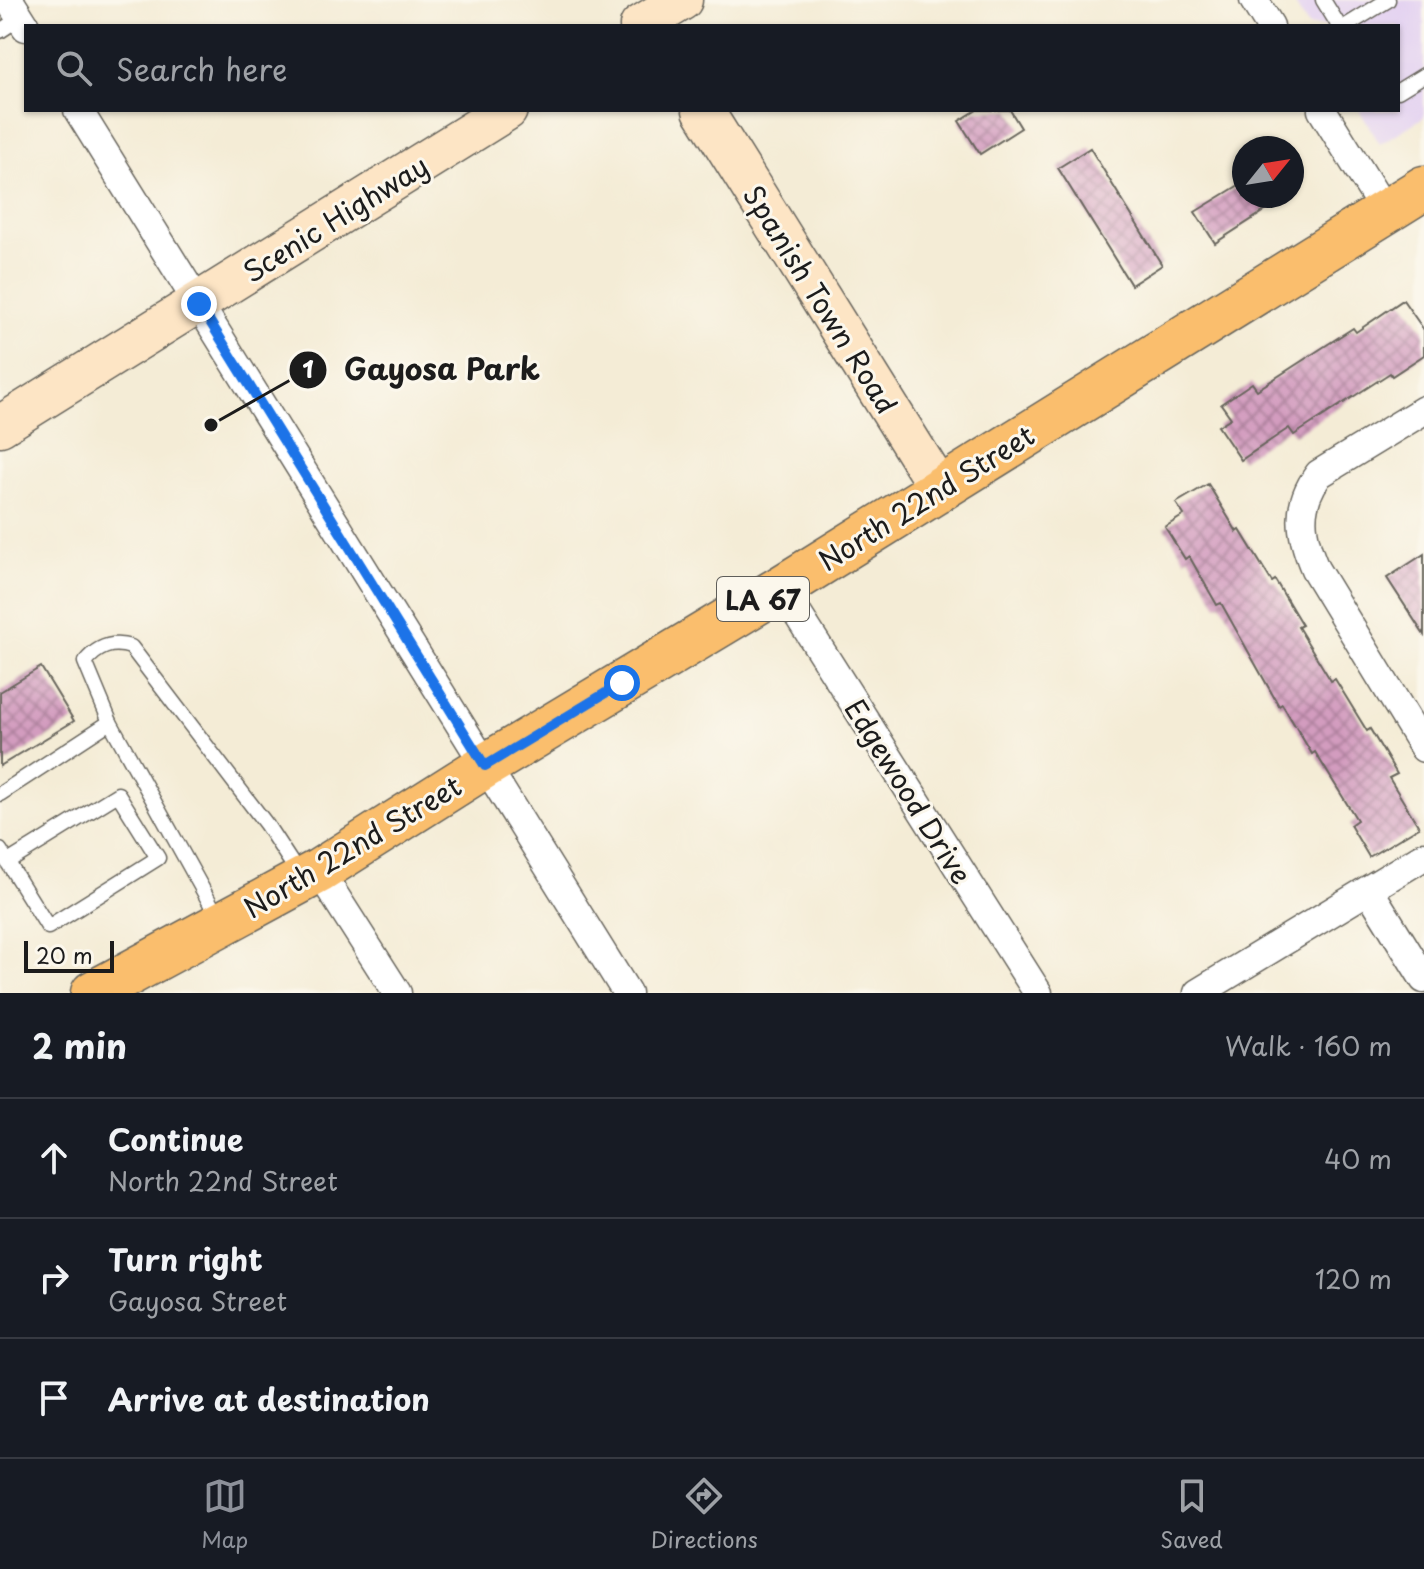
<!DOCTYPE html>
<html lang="en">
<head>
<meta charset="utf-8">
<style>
	:root { --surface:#171b24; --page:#20242c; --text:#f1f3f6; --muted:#9ea1a6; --line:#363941; --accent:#8c9099 }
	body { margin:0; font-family:"Playpen Sans",sans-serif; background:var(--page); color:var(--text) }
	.compass { position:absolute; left:1232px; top:136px; width:72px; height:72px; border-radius:50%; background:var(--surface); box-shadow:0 2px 6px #0004; rotate:60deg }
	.scale { position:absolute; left:24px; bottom:20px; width:90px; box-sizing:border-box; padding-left:8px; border:4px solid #1c1c1c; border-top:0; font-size:22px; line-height:28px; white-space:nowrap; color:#1c1c1c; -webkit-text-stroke:6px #fbf7ec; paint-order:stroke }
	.stop { position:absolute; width:24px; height:24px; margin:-18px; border:6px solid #1a73e8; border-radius:50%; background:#fff }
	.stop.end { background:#1a73e8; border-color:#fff; box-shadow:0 2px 8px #0008 }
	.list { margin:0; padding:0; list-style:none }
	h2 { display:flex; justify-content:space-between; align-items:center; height:104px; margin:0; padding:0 32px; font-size:34px }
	h2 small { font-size:26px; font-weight:400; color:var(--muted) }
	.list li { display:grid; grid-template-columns:52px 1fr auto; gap:24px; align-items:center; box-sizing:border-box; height:120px; padding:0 32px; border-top:2px solid var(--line) }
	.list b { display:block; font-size:30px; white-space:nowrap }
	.list p { margin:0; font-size:26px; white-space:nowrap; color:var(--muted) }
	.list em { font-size:26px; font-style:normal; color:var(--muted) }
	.icon { flex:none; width:44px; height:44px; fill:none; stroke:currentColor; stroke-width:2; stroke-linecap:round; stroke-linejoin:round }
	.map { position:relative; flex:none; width:1424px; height:993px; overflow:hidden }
	.search { position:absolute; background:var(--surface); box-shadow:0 2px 6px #0004; left:24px; right:24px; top:24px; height:88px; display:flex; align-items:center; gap:20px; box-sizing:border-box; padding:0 28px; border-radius:0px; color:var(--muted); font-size:30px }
	.sheet { height:464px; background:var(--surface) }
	nav { display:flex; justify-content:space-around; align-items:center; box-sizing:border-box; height:112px; border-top:2px solid var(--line); background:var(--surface); font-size:22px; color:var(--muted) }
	nav a { display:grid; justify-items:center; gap:4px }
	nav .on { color:var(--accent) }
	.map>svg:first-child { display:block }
	.built { fill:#e4d3f1 }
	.building { fill:url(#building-cross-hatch) }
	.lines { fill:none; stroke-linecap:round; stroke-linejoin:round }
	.lane-casing { stroke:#68655d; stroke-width:17 }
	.street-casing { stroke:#68655d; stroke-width:31 }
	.secondary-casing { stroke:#68655d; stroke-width:43 }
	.primary-casing { stroke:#68655d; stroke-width:47 }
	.lane { stroke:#fff; stroke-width:14 }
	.street { stroke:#fff; stroke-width:28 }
	.secondary { stroke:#fde5c5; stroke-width:40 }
	.primary { stroke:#fabe6d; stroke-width:44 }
	.route { stroke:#1a73e8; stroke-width:10 }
	.labels { text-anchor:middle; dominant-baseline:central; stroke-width:6; stroke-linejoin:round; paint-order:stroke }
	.shield { fill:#fbf7ec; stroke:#5f5e5a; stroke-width:2 }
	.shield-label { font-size:26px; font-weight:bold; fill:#1c1c1c }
	.street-label { font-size:28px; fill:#1c1c1c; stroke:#fbf7ec }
	.leader { fill:none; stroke:#1c1c1c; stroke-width:3 }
	.callout-dot { fill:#1c1c1c; stroke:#fbf7ec; stroke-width:3 }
	.mark-label { font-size:24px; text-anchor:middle; font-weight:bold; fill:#fff }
	.callout-label { font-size:30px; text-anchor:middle; font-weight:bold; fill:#1c1c1c; stroke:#fbf7ec; stroke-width:6; stroke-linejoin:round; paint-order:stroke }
</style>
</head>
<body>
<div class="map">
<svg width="1424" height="993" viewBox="0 0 1424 993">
	<defs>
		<pattern id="building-cross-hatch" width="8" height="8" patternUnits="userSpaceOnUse" patternTransform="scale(2)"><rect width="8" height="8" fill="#d39cbf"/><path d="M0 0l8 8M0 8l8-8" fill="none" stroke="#aa7e9a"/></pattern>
	</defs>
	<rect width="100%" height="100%" fill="#fbf7ec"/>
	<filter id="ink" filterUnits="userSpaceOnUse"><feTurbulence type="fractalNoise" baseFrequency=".0125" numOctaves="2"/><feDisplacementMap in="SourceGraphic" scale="16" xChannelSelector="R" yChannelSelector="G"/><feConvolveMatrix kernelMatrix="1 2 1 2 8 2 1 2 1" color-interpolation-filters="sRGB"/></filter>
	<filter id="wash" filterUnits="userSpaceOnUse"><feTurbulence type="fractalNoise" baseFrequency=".006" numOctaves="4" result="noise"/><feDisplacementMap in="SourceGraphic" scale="32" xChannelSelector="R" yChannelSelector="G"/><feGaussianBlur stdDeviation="1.8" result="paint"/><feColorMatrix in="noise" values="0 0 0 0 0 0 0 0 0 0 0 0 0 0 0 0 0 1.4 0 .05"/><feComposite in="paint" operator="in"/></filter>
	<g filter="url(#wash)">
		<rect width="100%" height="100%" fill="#f4ecd6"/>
		<path class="built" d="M1292 0H1424V117L1380 144 1359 110H1398V26H1308Z"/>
		<g id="blocks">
			<g class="building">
				<path d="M977 110H1010L1021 128 980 154 959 121Z"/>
				<path d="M1090 148 1162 265 1131 285 1058 168Z"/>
				<path d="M1244 182V196H1288L1215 243 1195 212Z"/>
				<path d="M1403 300 1424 330V355L1392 376 1390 373 1294 435 1289 428 1241 460 1218 426 1231 418 1221 404 1252 383 1257 390 1353 328 1356 332Z"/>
				<path d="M1208 484 1237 532 1240 530 1272 582 1275 580 1302 625 1298 627 1331 681 1335 679 1367 731 1370 729 1397 774 1389 778 1419 827 1369 857 1350 825 1357 820 1315 752 1312 754 1282 704 1279 706 1221 603 1217 605 1189 556 1185 559 1165 527 1184 515 1176 503Z"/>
				<path d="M1424 554V635L1387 578Z"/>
				<path d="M41 667 74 721 0 766V692Z"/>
			</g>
		</g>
	</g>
	<g filter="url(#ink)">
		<use href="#blocks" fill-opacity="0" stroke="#68655d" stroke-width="2"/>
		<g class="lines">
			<defs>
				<g id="lane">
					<path d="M1323 0 1339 26"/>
					<path d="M1346 26 1388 0"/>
					<path d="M0 31 20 18"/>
					<path d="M1398 91 1424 75"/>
					<path d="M110 722 85 662C98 646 112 641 131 647L266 824 300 876"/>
					<path d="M0 794 110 722 220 921"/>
					<path d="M0 850 48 927 158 858 118 794 8 862"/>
				</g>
				<g id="street">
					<path d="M9 0 26 27"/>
					<path d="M1254 0 1270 26"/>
					<path d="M78 110 627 993"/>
					<path d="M1322 110 1386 213"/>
					<path d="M1424 410 1319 474C1295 506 1300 534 1315 569L1424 748"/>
					<path d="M781 588 1038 993"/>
					<path d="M319 871 397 993"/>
					<path d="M1369 890 1424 979"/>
					<path d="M1198 993 1424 856"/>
				</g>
				<g id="secondary">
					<path d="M640 26 682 0"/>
					<path d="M703 110 939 488"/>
					<path d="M0 426 507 110"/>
				</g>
				<path id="primary" d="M93 993 319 871 485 766 781 588 1424 188"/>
			</defs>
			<use href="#lane" class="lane-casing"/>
			<use href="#street" class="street-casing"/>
			<use href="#secondary" class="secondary-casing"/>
			<use href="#primary" class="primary-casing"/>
			<use href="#lane" class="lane"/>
			<use href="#street" class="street"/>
			<use href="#secondary" class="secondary"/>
			<use href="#primary" class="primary"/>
		</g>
	</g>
	<g class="lines" filter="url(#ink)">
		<path class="route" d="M199 304 485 766 622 683"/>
	</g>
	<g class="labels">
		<rect class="shield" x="717" y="577" width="92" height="44" rx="6"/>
		<g class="shield-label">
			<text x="763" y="599">LA 67</text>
		</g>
		<g class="street-label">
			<text transform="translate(335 218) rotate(-32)">Scenic Highway</text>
			<text transform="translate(821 299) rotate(58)">Spanish Town Road</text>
			<text transform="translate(926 497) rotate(-32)">North 22nd Street</text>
			<text transform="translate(909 791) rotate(58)">Edgewood Drive</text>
			<text transform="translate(352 846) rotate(-31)">North 22nd Street</text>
		</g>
	</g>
	<path class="leader" d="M211 425L308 370"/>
	<g class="callout-dot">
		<circle cx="211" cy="425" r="8"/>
		<circle cx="308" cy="370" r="20"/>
	</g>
	<g class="mark-label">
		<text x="308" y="378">1</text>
	</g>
	<g class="callout-label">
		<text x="442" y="380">Gayosa Park</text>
	</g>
</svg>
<svg class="compass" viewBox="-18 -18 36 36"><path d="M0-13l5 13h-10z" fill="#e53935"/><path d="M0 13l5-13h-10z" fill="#9ea1a6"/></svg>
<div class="scale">20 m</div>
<div class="stop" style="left:622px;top:683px"></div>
<div class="stop end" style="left:199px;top:304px"></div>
<div class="search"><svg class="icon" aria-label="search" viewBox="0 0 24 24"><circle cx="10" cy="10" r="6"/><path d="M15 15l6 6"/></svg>Search here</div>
</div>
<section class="sheet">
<h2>2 min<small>Walk · 160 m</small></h2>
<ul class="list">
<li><svg class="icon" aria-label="ahead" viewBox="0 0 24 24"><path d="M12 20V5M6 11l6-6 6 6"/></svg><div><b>Continue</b><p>North 22nd Street</p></div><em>40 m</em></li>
<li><svg class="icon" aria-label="right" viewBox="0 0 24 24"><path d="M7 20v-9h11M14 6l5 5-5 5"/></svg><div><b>Turn right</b><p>Gayosa Street</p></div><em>120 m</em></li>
<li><svg class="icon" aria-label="arrive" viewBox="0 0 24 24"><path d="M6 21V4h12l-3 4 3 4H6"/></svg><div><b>Arrive at destination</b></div></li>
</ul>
</section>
<nav>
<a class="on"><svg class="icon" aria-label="map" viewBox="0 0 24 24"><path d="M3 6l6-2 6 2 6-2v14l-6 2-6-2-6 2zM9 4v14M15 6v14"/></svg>Map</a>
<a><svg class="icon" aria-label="directions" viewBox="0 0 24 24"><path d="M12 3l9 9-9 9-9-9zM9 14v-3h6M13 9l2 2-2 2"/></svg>Directions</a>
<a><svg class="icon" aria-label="saved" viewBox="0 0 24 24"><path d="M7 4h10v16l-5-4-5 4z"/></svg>Saved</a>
</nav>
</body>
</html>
